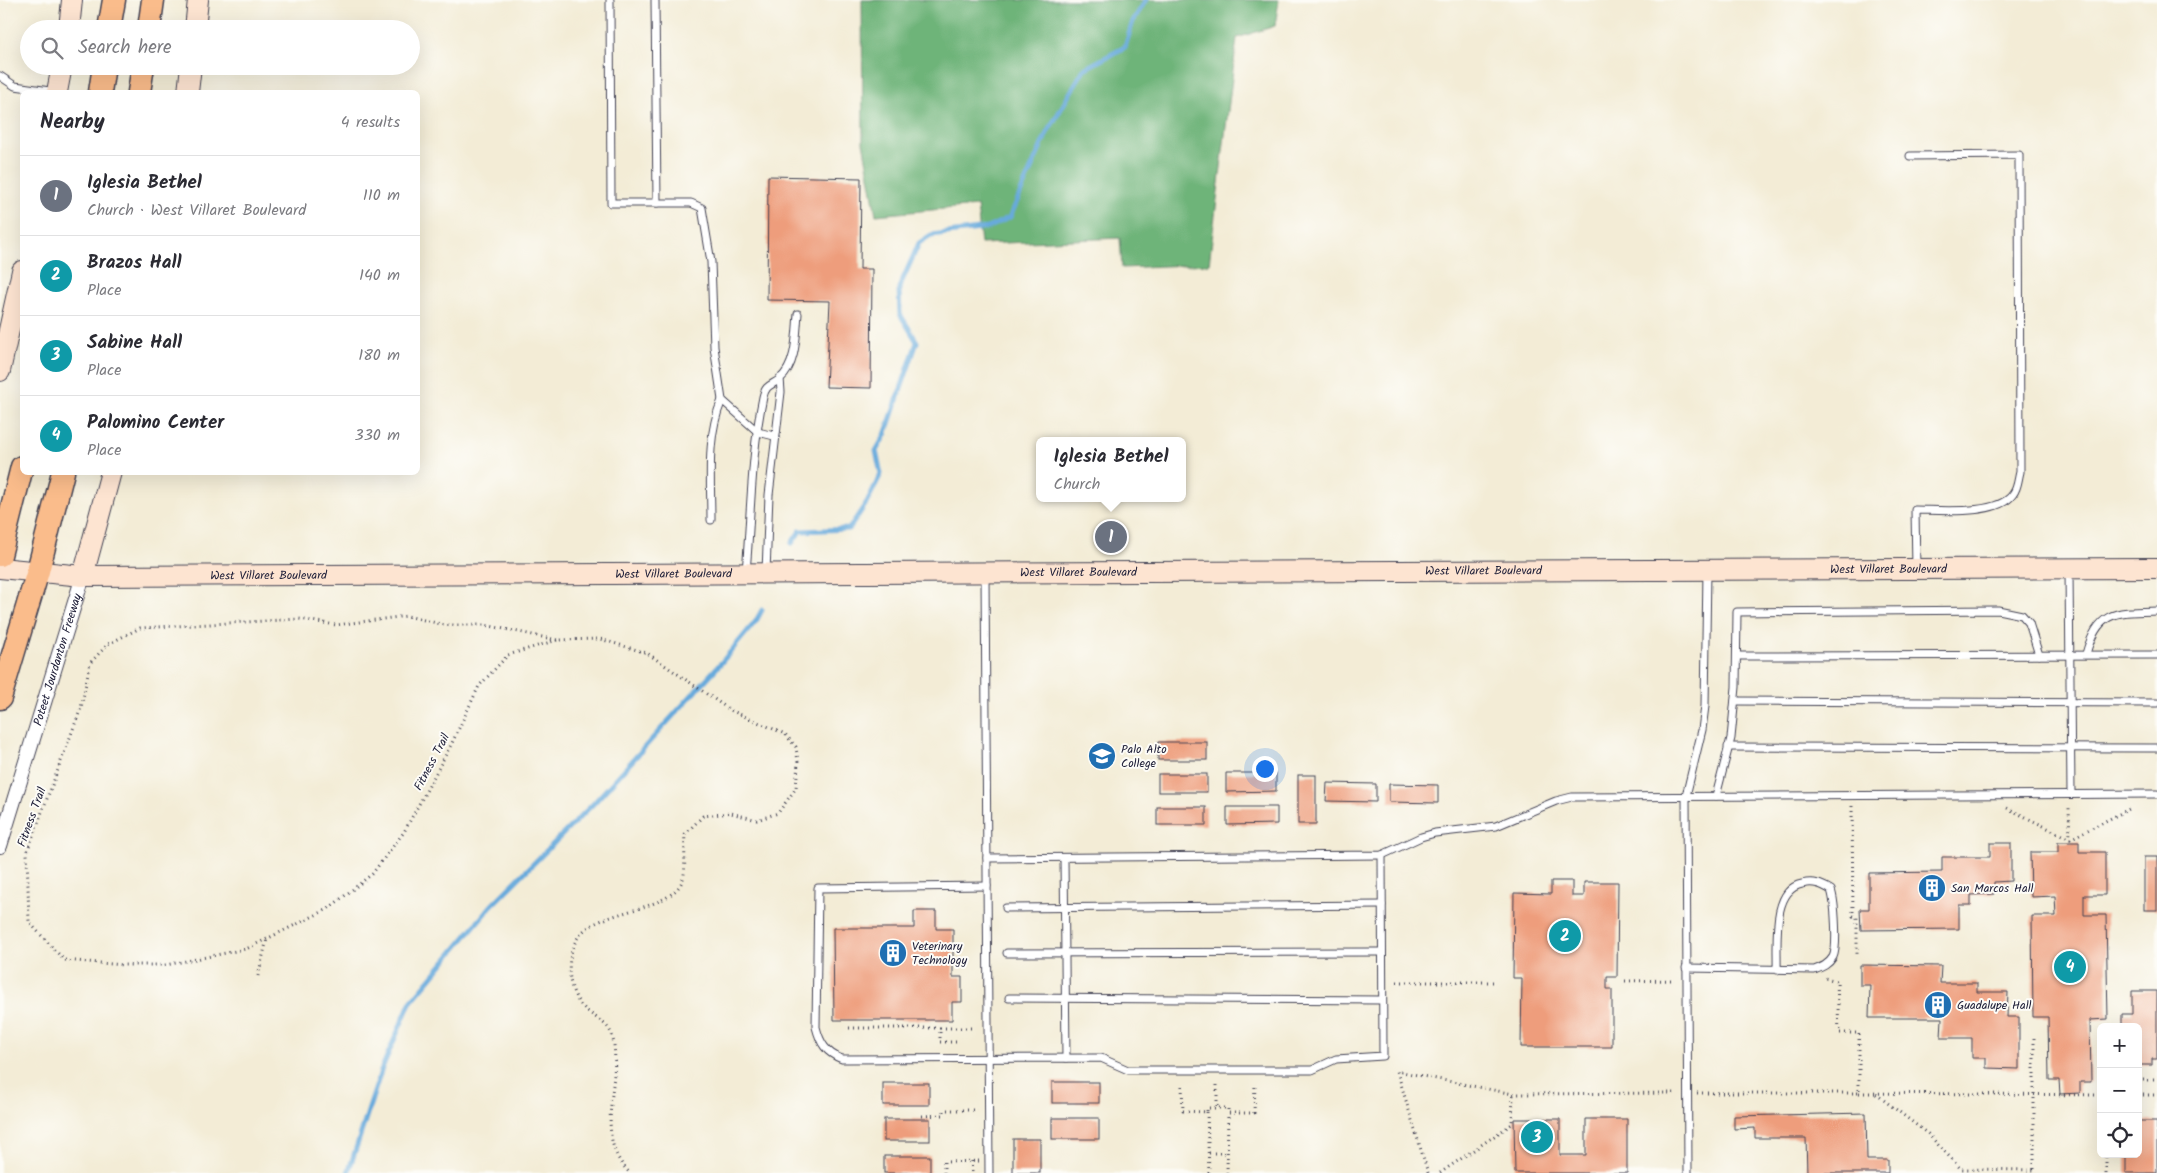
<!DOCTYPE html>
<html lang="en">
<head>
<meta charset="utf-8">
<style>
	:root { --surface:#fff; --page:#f7f7f7; --text:#2b2b33; --muted:#7c7c81; --line:#e1e1e2; --accent:#1f6fb2 }
	body { margin:0; font-family:Kalam,sans-serif; background:var(--page); color:var(--text) }
	.controls { position:absolute; right:15px; bottom:15px; display:grid; overflow:hidden; border-radius:8px; box-shadow:0 5px 20px #0002 }
	.controls button { width:45px; height:45px; display:grid; place-items:center; padding:0; border:0; border-bottom:1px solid var(--line); background:var(--surface); color:var(--text); font:25px sans-serif }
	.you { position:absolute; left:1264px; top:768px; width:18px; height:18px; margin:-12px; border:4px solid #fff; border-radius:50%; background:#1a73e8; box-shadow:0 0 0 8px #1a73e833 }
	.badge { display:grid; place-items:center; width:32px; height:32px; border-radius:50%; background:var(--accent); color:#fff; font-size:16px; font-weight:700 }
	.pin { position:absolute; translate:-50% -50%; border:2px solid #fff; box-shadow:0 1px 5px #0006 }
	.popup { position:absolute; left:1036px; top:437px; width:150px; height:65px; box-sizing:border-box; display:grid; place-content:center; border-radius:8px; background:var(--surface); filter:drop-shadow(0 1px 4px #0005); font-size:16px; white-space:nowrap; color:var(--muted) }
	.popup b { font-size:19px; color:var(--text) }
	.popup::after { content:''; position:absolute; left:50%; top:100%; margin-left:-10px; border:10px solid transparent; border-top-color:var(--surface) }
	.list { margin:0; padding:0; list-style:none }
	h2 { display:flex; justify-content:space-between; align-items:center; height:65px; margin:0; padding:0 20px; font-size:21px }
	h2 small { font-size:16px; font-weight:400; color:var(--muted) }
	.list li { display:grid; grid-template-columns:32px 1fr auto; gap:15px; align-items:center; box-sizing:border-box; height:80px; padding:0 20px; border-top:1px solid var(--line) }
	.list b { display:block; font-size:19px; white-space:nowrap }
	.list p { margin:0; font-size:16px; white-space:nowrap; color:var(--muted) }
	.list em { font-size:16px; font-style:normal; color:var(--muted) }
	.icon { flex:none; width:28px; height:28px; fill:none; stroke:currentColor; stroke-width:2; stroke-linecap:round; stroke-linejoin:round }
	.map { position:relative; flex:none; width:2157px; height:1173px; overflow:hidden }
	.search { position:absolute; background:var(--surface); box-shadow:0 5px 20px #0002; left:20px; top:20px; width:400px; height:55px; display:flex; align-items:center; gap:12px; box-sizing:border-box; padding:0 18px; border-radius:28px; color:var(--muted); font-size:19px }
	.panel { position:absolute; background:var(--surface); box-shadow:0 5px 20px #0002; left:20px; top:90px; width:400px; height:385px; border-radius:8px }
	.map>svg:first-child { display:block }
	.forest { fill:#6eb479; stroke:#486b5a }
	.lines { fill:none; stroke-linecap:round; stroke-linejoin:round }
	.stream { stroke:#67aadc; stroke-width:5 }
	.building { fill:#ee9d7c }
	.lane-casing { stroke:#414052; stroke-width:9 }
	.street-casing { stroke:#414052; stroke-width:16 }
	.secondary-casing { stroke:#414052; stroke-width:22 }
	.primary-casing { stroke:#414052; stroke-width:25 }
	.path { stroke:#414052; stroke-width:3; stroke-dasharray:1 4; stroke-linecap:butt }
	.lane { stroke:#fff; stroke-width:7 }
	.street { stroke:#fff; stroke-width:14 }
	.secondary { stroke:#fde4d1; stroke-width:20 }
	.primary { stroke:#fabc8b; stroke-width:22 }
	.labels { text-anchor:middle; dominant-baseline:central; stroke-width:4; stroke-linejoin:round; paint-order:stroke }
	.street-label { font-size:12px; fill:#22223b; stroke:#fdfcf7 }
	.poi-label { font-size:12px; fill:#22223b; stroke:#fdfcf7; text-anchor:start }
</style>
</head>
<body>
<div class="map">
<svg width="2157" height="1173" viewBox="0 0 2157 1173">
	<rect width="100%" height="100%" fill="#fdfcf7"/>
	<filter id="ink" filterUnits="userSpaceOnUse"><feTurbulence type="fractalNoise" baseFrequency=".02" numOctaves="2"/><feDisplacementMap in="SourceGraphic" scale="10" xChannelSelector="R" yChannelSelector="G"/><feConvolveMatrix kernelMatrix="1 2 1 2 8 2 1 2 1" color-interpolation-filters="sRGB"/></filter>
	<filter id="wash" filterUnits="userSpaceOnUse"><feTurbulence type="fractalNoise" baseFrequency=".0096" numOctaves="4" result="noise"/><feDisplacementMap in="SourceGraphic" scale="20" xChannelSelector="R" yChannelSelector="G"/><feGaussianBlur stdDeviation="1.12" result="paint"/><feColorMatrix in="noise" values="0 0 0 0 0 0 0 0 0 0 0 0 0 0 0 0 0 1.4 0 .05"/><feComposite in="paint" operator="in"/></filter>
	<g filter="url(#wash)">
		<rect width="100%" height="100%" fill="#f3ecd6"/>
		<path class="forest" d="M862 0H1279L1275 26 1237 38 1209 264 1122 268 1120 238 981 244 977 206 876 215 863 142Z"/>
		<g class="lines">
			<g class="stream">
				<path d="M792 543 800 531 849 529 867 502 881 474 876 451 885 435 917 342 900 314 899 288 919 243 931 235 988 228 1010 217 1047 133 1084 69 1125 47 1133 21 1146 0"/>
				<path d="M348 1173 382 1068 410 1003 491 906 593 804 721 663 756 621 762 610"/>
			</g>
		</g>
		<g id="blocks">
			<g class="building">
				<path d="M768 176 861 178 860 269H872L871 388 826 387 830 301 767 300Z"/>
				<rect x="1158" y="742" width="49" height="18"/>
				<path d="M1226 773H1276V791L1226 792Z"/>
				<rect x="1158" y="774" width="49" height="18"/>
				<rect x="1298" y="775" width="18" height="49"/>
				<path d="M1327 783 1376 784V802L1326 801Z"/>
				<path d="M1389 784 1438 785V803L1389 802Z"/>
				<rect x="1157" y="807" width="49" height="18"/>
				<path d="M1227 807H1277V824L1227 825Z"/>
				<path d="M2058 842H2079V852H2105V895H2084V915H2106L2108 1019 2090 1020 2091 1082H2080V1093L2060 1094 2059 1080H2049L2048 1017H2033L2032 916H2056L2055 896 2031 897 2030 852H2058Z"/>
				<path d="M1990 843H2011V881L1994 882V894L1971 895V905H1959V929L1861 930 1860 909H1869V873L1942 872V857H1990Z"/>
				<rect x="2144" y="857" width="13" height="53"/>
				<path d="M1551 881H1572V896H1584V882H1618L1617 977H1607V989H1612V1047H1521L1522 978H1513L1514 893 1551 894Z"/>
				<path d="M914 911H936V929H953V977H962V1002H952V1020H834L833 928H914Z"/>
				<path d="M1860 965 1941 966 1940 983H1977V992H2008L2007 1017H2019V1069L1986 1068V1058H1972V1038H1941L1942 1018H1869L1870 985H1860Z"/>
				<path d="M2132 991H2157V1059H2152V1065H2138V1027H2122V1014H2132Z"/>
				<rect x="1052" y="1082" width="47" height="21"/>
				<rect x="883" y="1083" width="46" height="22"/>
				<path d="M1866 1113 1867 1160H1888V1173H1807L1806 1138H1755V1128L1734 1129V1116Z"/>
				<rect x="1052" y="1118" width="47" height="21"/>
				<rect x="884" y="1119" width="46" height="22"/>
				<path d="M1514 1119H1560V1155H1586V1119H1627V1173H1515Z"/>
				<path d="M2138 1121H2157V1173H2126V1154H2138Z"/>
				<rect x="1013" y="1139" width="27" height="34"/>
				<rect x="884" y="1156" width="46" height="17"/>
			</g>
		</g>
	</g>
	<g filter="url(#ink)">
		<use href="#blocks" fill-opacity="0" stroke="#414052" stroke-width="1"/>
		<g class="lines">
			<defs>
				<g id="lane">
					<path d="M610 0 611 203H657"/>
					<path d="M655 0 657 203H691L702 208 711 262 714 347 722 400 758 432 774 436"/>
					<path d="M0 76 15 86 57 92"/>
					<path d="M1910 156 2019 155 2020 472C2018 479 2018 488 2013 494 1998 516 1939 510 1915 510L1916 568"/>
					<path d="M711 520C711 479 706 437 722 400"/>
					<path d="M2069 570 2071 794"/>
					<path d="M746 572C751 514 751 454 763 397 766 384 771 386 780 379 797 364 796 334 798 314"/>
					<path d="M766 572 769 495 781 392 780 378"/>
					<path d="M985 573 989 1173"/>
					<path d="M2086 654C2098 610 2116 612 2157 611"/>
					<path d="M1737 656 2157 655"/>
					<path d="M1735 701 2157 703"/>
					<path d="M1728 747 2157 748"/>
					<path d="M1716 796 1731 738 1736 687 1737 612 1998 610 2022 615 2029 623 2039 655"/>
					<path d="M987 858 1382 855 1421 837 1435 833 1496 826 1556 801 1572 797 2157 794"/>
					<path d="M1064 858 1066 1058"/>
					<path d="M987 886 818 888 816 1027C820 1043 826 1053 842 1059L1101 1058 1128 1070H1312L1336 1059 1383 1056 1382 855"/>
					<path d="M1006 908 1382 905"/>
					<path d="M1007 953 1382 952"/>
					<path d="M1686 968 1814 970C1822 967 1828 965 1833 957 1838 947 1835 901 1831 890 1821 884 1814 881 1802 884 1771 890 1778 944 1777 970"/>
					<path d="M1009 998 1382 1000"/>
					<path d="M1688 1173 1686 796 1702 730 1705 706 1707 571"/>
				</g>
				<g id="street">
					<path id="s1" d="M0 846 83 576"/>
				</g>
				<g id="secondary">
					<path d="M69 29 72 0"/>
					<path d="M195 29 198 0"/>
					<path d="M57 92 62 66"/>
					<path d="M188 92 191 66"/>
					<path d="M0 371 22 271"/>
					<path id="s2" d="M0 568 83 576 2157 568"/>
					<path d="M83 576 111 472"/>
				</g>
				<g id="primary">
					<path d="M109 29 114 0"/>
					<path d="M149 29 153 0"/>
					<path d="M100 92 104 66"/>
					<path d="M139 92 143 66"/>
					<path d="M0 555 22 467"/>
					<path d="M0 698 38 571 63 472"/>
				</g>
			</defs>
			<use href="#lane" class="lane-casing"/>
			<use href="#street" class="street-casing"/>
			<use href="#secondary" class="secondary-casing"/>
			<use href="#primary" class="primary-casing"/>
			<g class="path">
				<path d="M557 640 508 655 479 686 451 745 404 832 372 874 328 909 246 949 166 965H124L64 960 29 922 27 852 81 708 90 663 108 644 140 628 299 619 336 625 407 616 445 625H485L557 640 600 639 647 653 730 710 785 734 796 747 798 762 796 788 778 813 757 820 731 813 703 816 685 834C684 845 686 871 683 879 671 913 600 908 579 936 565 955 566 990 583 1007 593 1018 610 1022 613 1039 622 1083 592 1137 630 1173"/>
				<path d="M1852 806 1853 916 1857 917V957"/>
				<path d="M2007 808 2070 839 2069 808"/>
				<path d="M2070 839 2131 808"/>
				<path d="M258 976 267 939"/>
				<path d="M1625 981 1673 980"/>
				<path d="M1397 982H1496"/>
				<path d="M849 1028H940V1042H958"/>
				<path d="M940 1028H972"/>
				<path d="M2034 1038V1173"/>
				<path d="M2138 1080H2157"/>
				<path d="M1217 1085V1108"/>
				<path d="M1182 1086 1183 1111 1207 1112V1108H1228V1113H1254L1255 1085"/>
				<path d="M1697 1093H1859V1033H1839L1837 981 1825 978"/>
				<path d="M1859 1093 2101 1095"/>
				<path d="M1876 1094 1928 1134 1961 1169 2034 1170"/>
				<path d="M2138 1095H2157"/>
				<path d="M1207 1112 1209 1173"/>
				<path d="M922 1116 944 1115V1110H977"/>
				<path d="M1209 1153H1228"/>
				<path d="M972 1161V1173"/>
				<path d="M944 1173V1162L980 1161"/>
				<path d="M1227 1173 1228 1113"/>
				<path d="M1428 1173 1397 1071 1513 1094 1678 1093"/>
				<path d="M1440 1173 1512 1124 1513 1094"/>
				<path d="M2106 1173V1154"/>
			</g>
			<use href="#lane" class="lane"/>
			<use href="#street" class="street"/>
			<use href="#secondary" class="secondary"/>
			<use href="#primary" class="primary"/>
		</g>
	</g>
	<defs>
		<symbol id="university-disc" viewBox="-11 -11 22 22"><circle r="9.5" fill="#1f6fb2" stroke="#fdfcf7"/><path d="M0-5L7-2L0 1L-7-2ZM-4 1L0 2.5L4 1V4Q0 6-4 4Z" fill="#fff"/></symbol>
		<symbol id="building-disc" viewBox="-11 -11 22 22"><circle r="9.5" fill="#1f6fb2" stroke="#fdfcf7"/><path d="M-4-6H4V6H1V3H-1V6H-4ZM-2.5-4.3h1.7v1.8h-1.7ZM.8-4.3h1.7v1.8H.8ZM-2.5-1h1.7V.8h-1.7ZM.8-1h1.7V.8H.8Z" fill="#fff"/></symbol>
	</defs>
	<g fill-rule="evenodd">
		<use href="#university-disc" x="1086" y="740" width="32" height="32"/>
		<use href="#building-disc" x="1916" y="872" width="32" height="32"/>
		<use href="#building-disc" x="877" y="937" width="32" height="32"/>
		<use href="#building-disc" x="1922" y="989" width="32" height="32"/>
	</g>
	<g class="labels">
		<g class="street-label">
			<text stroke="none"><textPath href="#s2" startOffset="1889">West Villaret Boulevard</textPath></text>
			<text stroke="none"><textPath href="#s2" startOffset="1484">West Villaret Boulevard</textPath></text>
			<text stroke="none"><textPath href="#s2" startOffset="1079">West Villaret Boulevard</textPath></text>
			<text stroke="none"><textPath href="#s2" startOffset="674">West Villaret Boulevard</textPath></text>
			<text stroke="none"><textPath href="#s2" startOffset="269">West Villaret Boulevard</textPath></text>
			<text stroke="none"><textPath href="#s1" startOffset="195">Poteet Jourdanton Freeway</textPath></text>
			<text transform="translate(432 762) rotate(-62)">Fitness Trail</text>
			<text transform="translate(32 817) rotate(-70)">Fitness Trail</text>
		</g>
		<g class="poi-label">
			<text x="1121" y="749">Palo Alto<tspan x="1121" dy="14">College</tspan></text>
			<text x="1951" y="888">San Marcos Hall</text>
			<text x="912" y="946">Veterinary<tspan x="912" dy="14">Technology</tspan></text>
			<text x="1957" y="1005">Guadalupe Hall</text>
		</g>
	</g>
</svg>
<div class="controls">
<button>+</button>
<button>−</button>
<button><svg class="icon" aria-label="locate" viewBox="0 0 24 24"><circle cx="12" cy="12" r="6"/><path d="M12 2v4M12 18v4M2 12h4M18 12h4"/></svg></button>
</div>
<div class="you"></div>
<div class="pin badge" style="left:1111px;top:537px;background:#6b7280">1</div>
<div class="popup"><b>Iglesia Bethel</b>Church</div>
<div class="pin badge" style="left:1565px;top:936px;background:#0f9aa8">2</div>
<div class="pin badge" style="left:1537px;top:1137px;background:#0f9aa8">3</div>
<div class="pin badge" style="left:2070px;top:967px;background:#0f9aa8">4</div>
<div class="search"><svg class="icon" aria-label="search" viewBox="0 0 24 24"><circle cx="10" cy="10" r="6"/><path d="M15 15l6 6"/></svg>Search here</div>
<section class="panel">
<h2>Nearby<small>4 results</small></h2>
<ul class="list">
<li><span class="badge" style="background:#6b7280">1</span><div><b>Iglesia Bethel</b><p>Church · West Villaret Boulevard</p></div><em>110 m</em></li>
<li><span class="badge" style="background:#0f9aa8">2</span><div><b>Brazos Hall</b><p>Place</p></div><em>140 m</em></li>
<li><span class="badge" style="background:#0f9aa8">3</span><div><b>Sabine Hall</b><p>Place</p></div><em>180 m</em></li>
<li><span class="badge" style="background:#0f9aa8">4</span><div><b>Palomino Center</b><p>Place</p></div><em>330 m</em></li>
</ul>
</section>
</div>
</body>
</html>
